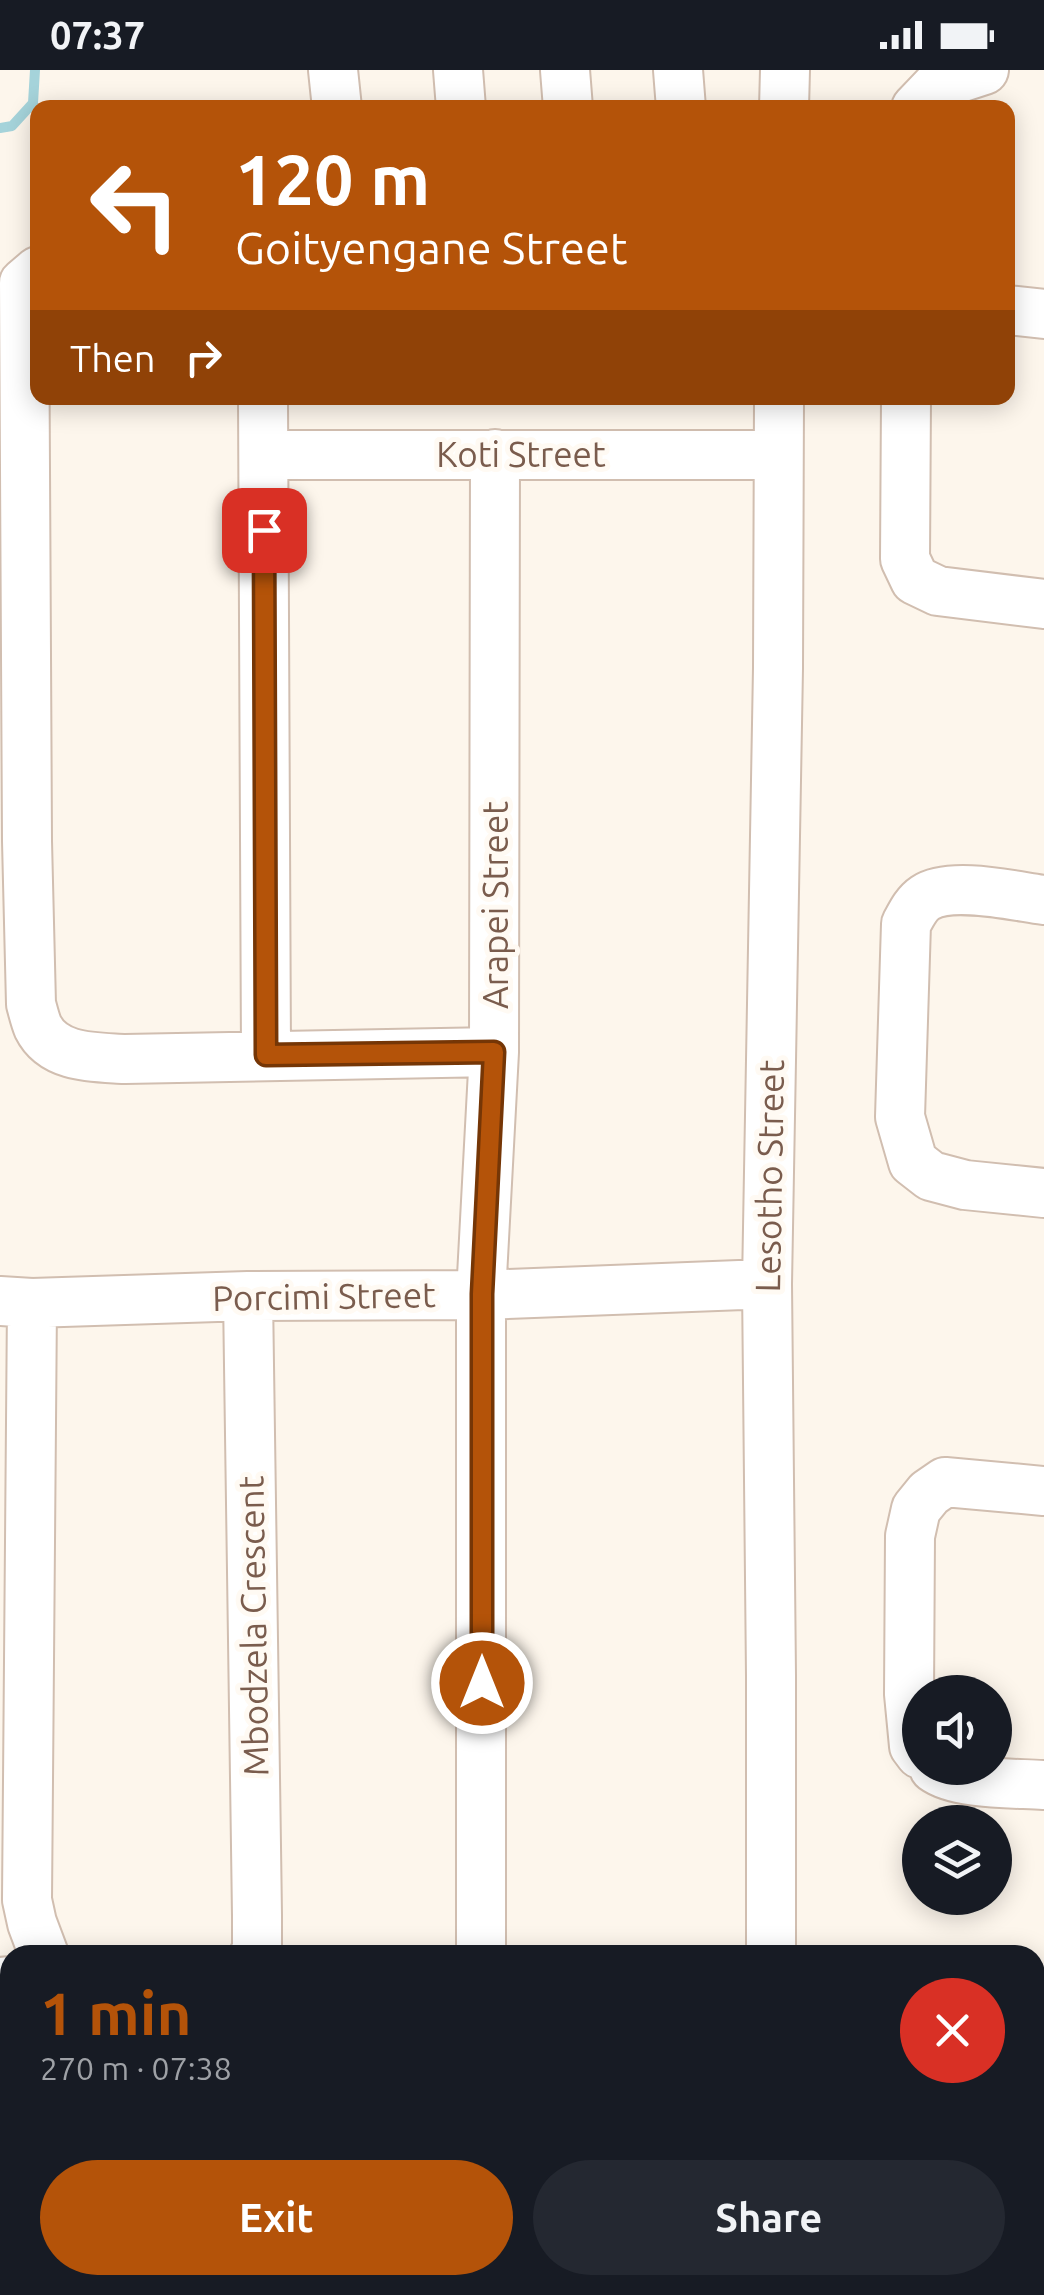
<!DOCTYPE html>
<meta charset="utf-8">
<style>
body{margin:0;font-family:Ubuntu,sans-serif;background:#242831;color:#f1f3f6;height:100vh;display:flex;flex-direction:column;font-size:38px;white-space:nowrap}
*{box-sizing:border-box;margin:0}
p{font-size:32px;color:#9ea1a6}
.icon{flex:none;width:55px;height:55px;fill:none;stroke:currentColor;stroke-width:2;stroke-linecap:round;stroke-linejoin:round}
.map{position:relative;flex:1;overflow:hidden}
.side{position:absolute;left:0px;top:1875px;width:1045px;height:350px;display:flex;flex-direction:column;background:#171b24;border-radius:30px 30px 0 0;box-shadow:0 5px 25px #0003}
.side>*{flex:none}
.top-card{position:absolute;left:30px;top:30px;width:985px;height:305px;border-radius:20px;box-shadow:0 5px 25px #0003;background:#b45309;color:#fff;overflow:hidden}
.tools{position:absolute;left:902px;top:1605px;display:grid;gap:20px}
.tools a{display:grid;place-items:center;width:110px;height:110px;border-radius:50%;background:#171b24;box-shadow:0 5px 25px #0003;font-size:50px}
.pin{position:absolute;display:grid;place-items:center;width:85px;height:85px;color:#fff;margin:-42px;border-radius:20px;box-shadow:0 5px 15px #0006}
.me{position:absolute;width:110px;margin:-55px;rotate:0deg;stroke-linejoin:round;filter:drop-shadow(0 0 8px #0008)}
.turn{display:flex;align-items:center;gap:35px;height:210px;padding:0 40px;font-size:45px}
.turn .icon{width:130px;height:130px;stroke-width:2.5}
.turn b{display:block;font-size:70px;line-height:85px}
.then{display:flex;align-items:center;height:95px;padding:0 40px;background:#0003;gap:20px;font-size:38px}
.round{display:grid;place-items:center;flex:none;width:105px;height:105px;border-radius:52px;background:#242831}
.overview{display:flex;align-items:center;justify-content:space-between;height:170px;padding:0 40px}
h1{font-size:60px;font-weight:700;line-height:75px;color:#b45309}
.action{display:flex;gap:20px;margin-top:auto;padding:20px 40px}
.action a{flex:1;height:115px;border-radius:60px;background:#b45309;color:#fff;font-size:40px;font-weight:700;line-height:115px;text-align:center}
.action a+a{background:#242831;color:#f1f3f6}
.status{display:flex;justify-content:space-between;align-items:center;height:70px;padding:0 50px;background:#171b24;direction:ltr}
.status svg{height:28px;fill:currentColor}
.map>svg:first-child{display:block}
.lines{fill:none;stroke-linecap:round;stroke-linejoin:round}
.stream{stroke:#a5d3da;stroke-width:10}
.minor-casing{stroke:#d1beb0;stroke-width:52}
.minor{stroke:#fff;stroke-width:48}
.route-casing{stroke:#753606;stroke-width:25}
.route{stroke:#b45309;stroke-width:18}
.labels{text-anchor:middle;dominant-baseline:central;stroke-width:10;stroke-linejoin:round;paint-order:stroke}
.street-label{font-size:35px;fill:#7a5c4d;stroke:#fffaf3}
</style>
<div class="status"><b>07:37</b><svg viewBox="0 0 49 12"><path d="M0 12V9h3v3zM5 12V6h3v6zM10 12V3h3v9zM15 12V0h3v12zM26 1h20v11H26zM47 4h2v5h-2z"/></svg></div>
<div class="map">
<svg width="1044" height="2225" viewBox="0 0 1044 2225">
<rect width="100%" height="100%" fill="#fdf6ec"/>
<g class="lines">
<path class="stream" d="M0,58L12,56L33,33L35,0"/>
<g class="minor-casing">
<path id="minor" d="M333,0L337,38
M458,0L461,38
M565,0L568,38
M678,0L681,38
M784,38L785,0
M916,38L938,15L984,0
M38,201L24,213L27,771L31,934C33,941 35,950 38,957C54,989 95,987 125,989L494,982
M1008,240L1044,244
M263,328L266,985
M906,328L905,489L915,510L938,521L1044,534
M264,385H778
M1044,830C1014,826 951,811 925,828C916,834 911,845 906,854L900,1047L913,1092L931,1106L965,1115L1044,1123
M248,1226L257,1845V1880L254,1885
M0,1231L32,1233L248,1226L481,1225L767,1214
M32,1233L27,1830L32,1853L44,1885
M920,1684L914,1676L909,1624L910,1466L916,1439L929,1423L945,1412L1044,1421
M934,1698C957,1715 1014,1713 1044,1715
M481,1885V1225L494,982L495,384
M771,1885V1606L767,1214L778,598L779,328
M0,1912L10,1911
M1035,2010L1044,2011
M0,2146L10,2147
M484,2215V2225
M770,2215V2225
M31,2225V2215"/>
</g>
<use href="#minor" class="minor"/>
</g>
<g class="lines">
<g class="route-casing">
<path id="route" d="M264,460L266,985L494,982L482,1224V1613"/>
</g>
<use href="#route" class="route"/>
</g>
<g class="labels">
<g class="street-label">
<text x="521" y="384">Koti Street</text>
<text transform="translate(495 835) rotate(-90)">Arapei Street</text>
<text transform="translate(769 1106) rotate(-89)">Lesotho Street</text>
<text transform="translate(324 1226) rotate(-1)">Porcimi Street</text>
<text transform="translate(253 1556) rotate(-91)">Mbodzela Crescent</text>
</g>
</g>
</svg>
<div class="tools">
<a><svg class="icon" aria-label="sound" viewBox="0 0 24 24"><path d="M4 9h4l5-4v14l-5-4H4zM17 9q2 3 0 6"/></svg></a>
<a><svg class="icon" aria-label="layers" viewBox="0 0 24 24"><path d="M12 4l9 5-9 5-9-5zM3 14l9 5 9-5"/></svg></a>
</div>
<div class="pin" style="left:264px;top:460px;background:#d93025"><svg class="icon" aria-label="arrive" viewBox="0 0 24 24"><path d="M6 21V4h12l-3 4 3 4H6"/></svg></div>
<svg class="me" style="left:482px;top:1613px" viewBox="-20 -20 40 40"><circle r="17" fill="#b45309" stroke="#fff" stroke-width="3"/><path d="M0-11L8 9 0 5-8 9z" fill="#fff"/></svg>
<div class="top-card">
<div class="turn"><svg class="icon" aria-label="left" viewBox="0 0 24 24"><path d="M17 20v-9H6M10 6l-5 5 5 5"/></svg><div><b>120 m</b>Goityengane Street</div></div>
<div class="then">Then<svg class="icon" aria-label="right" viewBox="0 0 24 24"><path d="M7 20v-9h11M14 6l5 5-5 5"/></svg></div>
</div>
<section class="side">
<div class="overview"><div><h1>1 min</h1><p>270 m · 07:38</p></div><a class="round" style="background:#d93025;color:#fff"><svg class="icon" aria-label="close" viewBox="0 0 24 24"><path d="M6 6l12 12M18 6L6 18"/></svg></a></div>
<div class="action"><a>Exit</a><a>Share</a></div>
</section>
</div>
